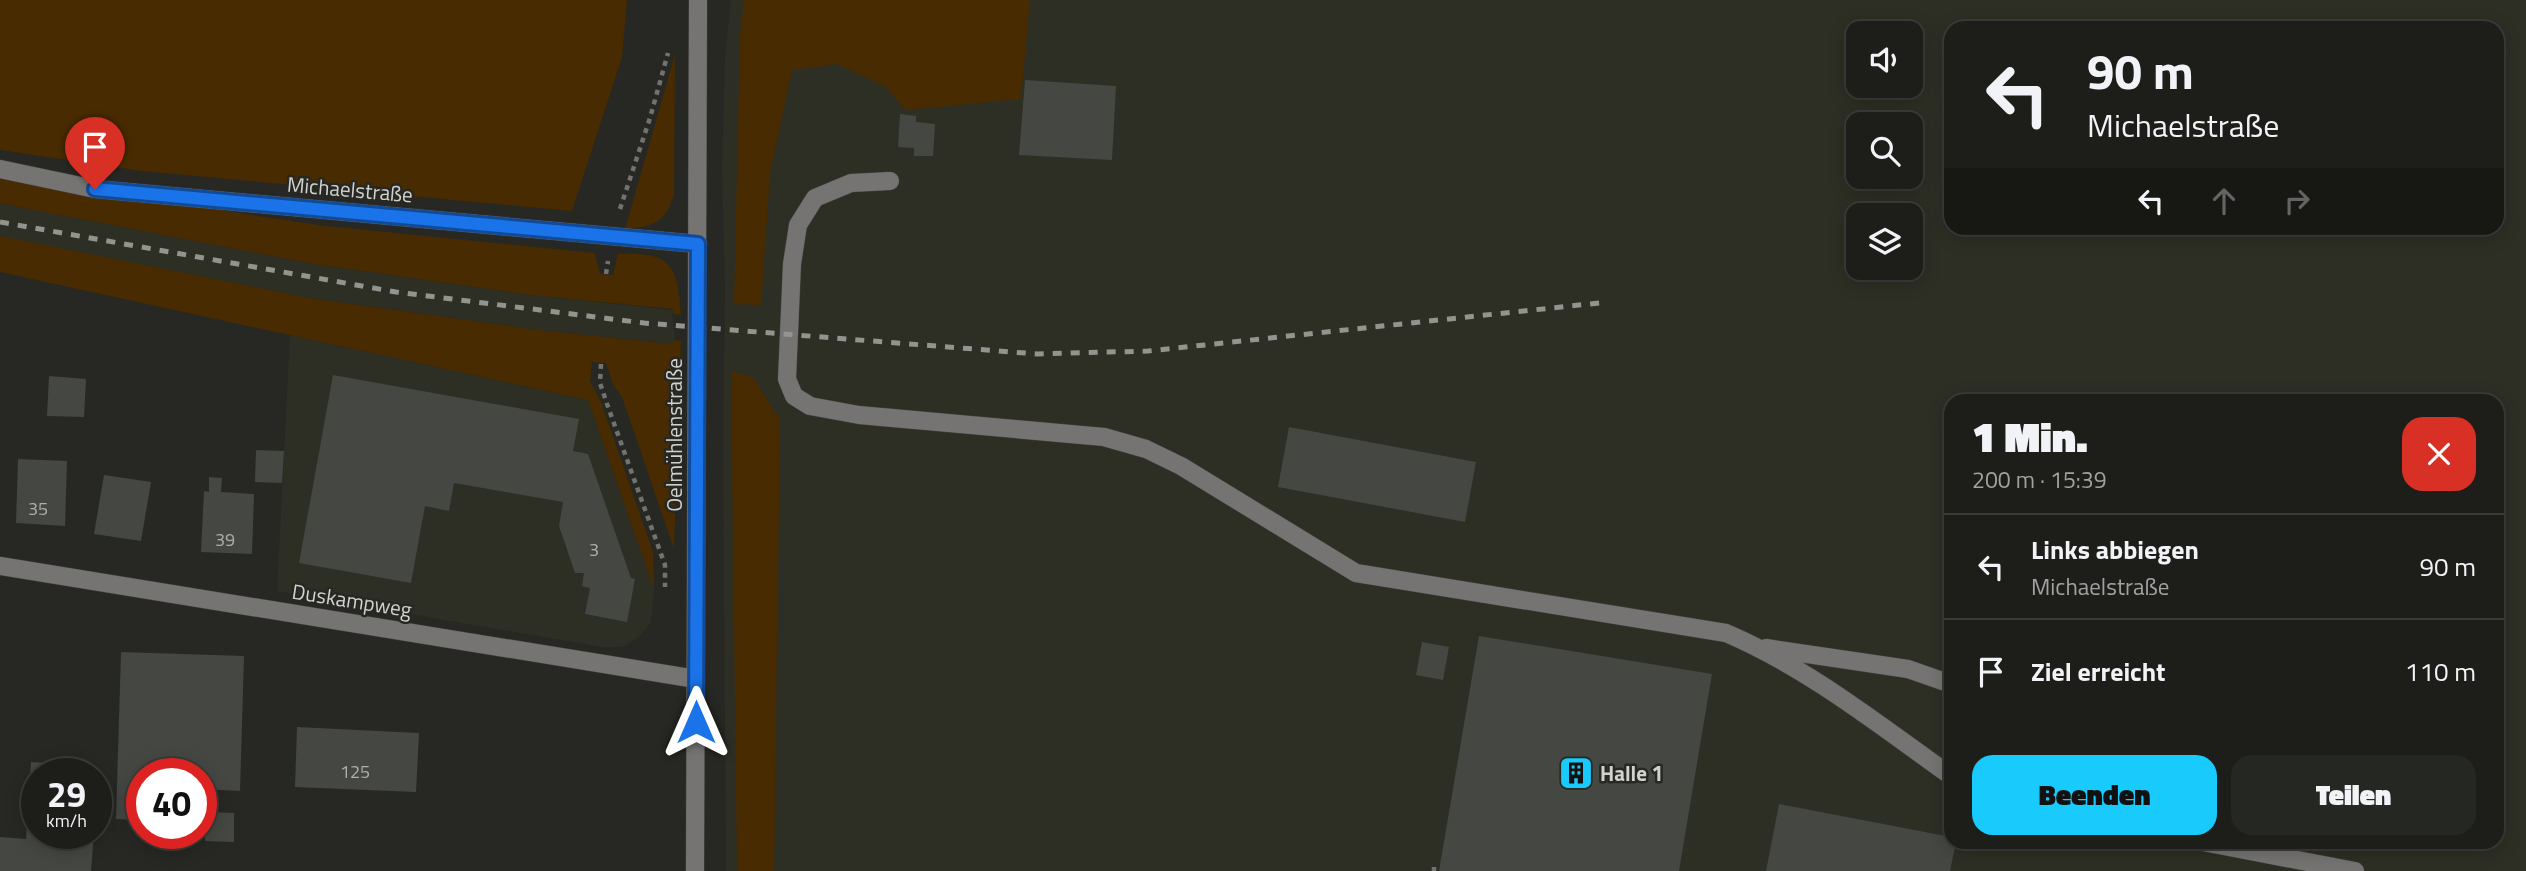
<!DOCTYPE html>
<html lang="de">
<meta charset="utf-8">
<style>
body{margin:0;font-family:"Titillium Web",sans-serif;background:#252723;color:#f1f3f6;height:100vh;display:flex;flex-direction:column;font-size:26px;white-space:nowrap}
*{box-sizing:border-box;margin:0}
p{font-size:23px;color:#a0a2a2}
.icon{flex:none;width:38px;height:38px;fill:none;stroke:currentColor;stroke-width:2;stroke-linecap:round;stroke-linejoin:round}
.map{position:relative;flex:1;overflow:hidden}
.details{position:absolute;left:1944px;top:394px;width:560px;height:455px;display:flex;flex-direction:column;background:#1d1e1a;border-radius:21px;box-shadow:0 4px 18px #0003,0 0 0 2px #3b3c39}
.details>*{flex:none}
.banner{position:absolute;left:1944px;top:21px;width:560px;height:214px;border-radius:21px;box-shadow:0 4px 18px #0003,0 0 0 2px #3b3c39;background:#1d1e1a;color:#f1f3f6;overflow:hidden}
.tools{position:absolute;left:1846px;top:21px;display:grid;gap:14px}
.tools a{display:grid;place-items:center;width:77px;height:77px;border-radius:14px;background:#1d1e1a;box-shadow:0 4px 18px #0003,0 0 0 2px #3b3c39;font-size:35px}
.speed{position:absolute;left:21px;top:758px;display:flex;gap:14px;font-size:35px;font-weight:700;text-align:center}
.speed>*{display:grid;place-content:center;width:91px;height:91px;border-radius:50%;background:#1d1e1a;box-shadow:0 4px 18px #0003,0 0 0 2px #3b3c39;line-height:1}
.speed small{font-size:18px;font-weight:400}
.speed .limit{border:10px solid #d22;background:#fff;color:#111}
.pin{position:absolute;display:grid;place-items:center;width:60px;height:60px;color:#fff;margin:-72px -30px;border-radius:50% 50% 50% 0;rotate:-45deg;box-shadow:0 0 7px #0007}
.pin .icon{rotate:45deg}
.me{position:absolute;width:77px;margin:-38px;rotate:0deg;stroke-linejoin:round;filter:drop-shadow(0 0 5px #0008)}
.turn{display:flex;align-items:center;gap:24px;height:147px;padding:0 28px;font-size:32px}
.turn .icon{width:91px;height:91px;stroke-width:2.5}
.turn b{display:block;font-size:49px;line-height:60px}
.lanes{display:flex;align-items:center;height:66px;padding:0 28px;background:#0003;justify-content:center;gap:35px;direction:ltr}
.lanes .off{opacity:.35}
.round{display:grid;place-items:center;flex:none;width:74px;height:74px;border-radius:21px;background:#252723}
.headline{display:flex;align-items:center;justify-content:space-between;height:119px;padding:0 28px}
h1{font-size:42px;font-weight:800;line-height:52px}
.button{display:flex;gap:14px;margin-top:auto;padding:14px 28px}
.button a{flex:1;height:80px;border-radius:21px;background:#19cafc;color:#111;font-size:28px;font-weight:800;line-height:80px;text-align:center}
.button a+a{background:#252723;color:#f1f3f6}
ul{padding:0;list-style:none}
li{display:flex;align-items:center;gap:21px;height:105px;padding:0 28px;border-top:2px solid #3b3c39}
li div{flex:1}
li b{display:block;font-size:26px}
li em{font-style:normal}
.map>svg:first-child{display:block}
.built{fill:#2d2f24;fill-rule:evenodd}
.green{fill:#482b00}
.building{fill:#444742}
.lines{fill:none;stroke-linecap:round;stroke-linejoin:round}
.minor-casing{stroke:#42433f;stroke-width:19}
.path{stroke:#72736f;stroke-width:4.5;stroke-dasharray:5 5;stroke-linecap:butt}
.minor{stroke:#757472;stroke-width:18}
.rail{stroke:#939490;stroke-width:5;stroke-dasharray:9 9;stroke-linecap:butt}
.route-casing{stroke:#114b97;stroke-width:18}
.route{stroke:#1a73e8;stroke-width:12}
.labels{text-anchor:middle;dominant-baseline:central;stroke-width:5;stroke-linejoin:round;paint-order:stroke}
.number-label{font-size:18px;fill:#aeafac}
.street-label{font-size:21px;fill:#d1d2cf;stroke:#272823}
.poi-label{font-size:21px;font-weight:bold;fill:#d1d2cf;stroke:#272823;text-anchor:start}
</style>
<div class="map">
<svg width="2526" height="871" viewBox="0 0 2526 871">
<rect width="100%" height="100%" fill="#272823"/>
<path class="built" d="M731,0H2526V871H726L723,448L725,287L722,168L725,58ZM1951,28H2497V228H1951ZM1858,33H1911V86H1858ZM1858,124H1911V177H1858ZM1858,215H1911V268H1858ZM1951,401H2497V842H1951Z
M0,203L314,264L531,295L672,310L675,340L673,344L538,330L309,298L140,265L0,237Z
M290,335L588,400L654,589L651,622L638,638L622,647H602L277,591Z"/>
<path class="green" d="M0,0H627L622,57L572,211L142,171L0,150Z
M744,0H1030L1021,99L905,110L886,87L837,64L792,70L770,173L761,305L734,304L740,36Z
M675,54L674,195C665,223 653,227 625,229Z
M0,176L318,225L595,253L600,274L613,275L618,254C672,252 677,264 681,315L674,314L672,309L531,295L314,264L24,208L0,203Z
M0,236L309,298L538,330L672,344L675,340L681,341L674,549L622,397L613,385L606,363L592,362L590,381L601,402L653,552L654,589L588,400L0,272Z
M731,371L753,377L780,420L774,871H737Z"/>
<path class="building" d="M1025,80L1116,86L1112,160L1019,155Z
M900,114L916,116V122L935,124L933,156H914V148L898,147Z
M333,375L579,419L573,451L588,454L631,578L635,579L627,622L585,614L590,588L582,586L584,573H575L559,526L563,502L454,483L449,511L425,506L411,583L299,563Z
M49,376L86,379L84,417L47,416Z
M1289,427L1476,462L1465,522L1278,487Z
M256,450L284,451L282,483L255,482Z
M18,459L67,461L65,526L16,523Z
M104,475L151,482L141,541L94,534Z
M209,477L222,478L221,492L254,494L252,554L201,552L204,491L209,492Z
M1479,636L1712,674L1679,871H1439Z
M1422,642L1449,647L1443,680L1416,675Z
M121,652L244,656L240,791L201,789V774H142V820L116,819Z
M297,727L419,733L416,792L295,787Z
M31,762L62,764L61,774H37V833H94L91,871H0V837L26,839Z
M1779,804L1951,837V842H1956L1950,871H1766Z
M206,812L234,813V842L205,841Z"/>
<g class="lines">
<g class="minor-casing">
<path id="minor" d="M0,169L95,189L698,244
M890,181L851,183L815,198L798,225L792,264L787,379L794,396L810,406L859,415L1104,437L1146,449L1181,466L1356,573L1726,633C1808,668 1879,725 1951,776
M0,566L696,679
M1766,648L1908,669L1951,684
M2203,842L2355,871
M695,871L698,0"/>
</g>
<path class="path" d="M620,209L650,118L668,53
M606,274L608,261
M601,364L600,383L607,404L665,565V587
M1434,871V867"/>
<use href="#minor" class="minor"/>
<path class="rail" d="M0,222L396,292L644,323L1037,354L1148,351L1608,302"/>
</g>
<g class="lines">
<g class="route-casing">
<path id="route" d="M95,189L698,244L696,722"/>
</g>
<use href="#route" class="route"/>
</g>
<defs>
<g id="building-square" transform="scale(1.75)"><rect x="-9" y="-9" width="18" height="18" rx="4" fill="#19cafc" stroke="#272823"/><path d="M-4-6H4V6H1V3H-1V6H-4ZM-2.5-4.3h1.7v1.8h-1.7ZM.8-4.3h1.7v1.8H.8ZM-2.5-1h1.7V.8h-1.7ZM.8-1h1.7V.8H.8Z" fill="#111"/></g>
</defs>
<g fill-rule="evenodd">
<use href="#building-square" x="1576" y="773"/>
</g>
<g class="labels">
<g class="number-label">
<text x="38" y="508">35</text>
<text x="225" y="539">39</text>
<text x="594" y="549">3</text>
<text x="355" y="771">125</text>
</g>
<g class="street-label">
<text transform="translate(350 189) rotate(5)">Michaelstraße</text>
<text transform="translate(674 435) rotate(-90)">Oelmühlenstraße</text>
<text transform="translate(352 600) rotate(9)">Duskampweg</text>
</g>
<g class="poi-label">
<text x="1600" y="773">Halle 1</text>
</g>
</g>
</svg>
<div class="tools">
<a><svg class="icon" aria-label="sound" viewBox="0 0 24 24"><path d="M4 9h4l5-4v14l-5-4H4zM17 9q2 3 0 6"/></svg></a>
<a><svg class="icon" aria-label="search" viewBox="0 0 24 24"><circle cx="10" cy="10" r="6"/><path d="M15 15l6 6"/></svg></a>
<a><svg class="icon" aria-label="layers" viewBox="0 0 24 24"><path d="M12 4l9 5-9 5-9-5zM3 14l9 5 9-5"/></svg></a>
</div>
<div class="speed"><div>29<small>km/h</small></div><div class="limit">40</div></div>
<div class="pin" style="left:95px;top:189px;background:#d93025"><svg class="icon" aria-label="arrive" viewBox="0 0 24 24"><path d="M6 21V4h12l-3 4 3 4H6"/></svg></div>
<svg class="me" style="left:696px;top:722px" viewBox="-20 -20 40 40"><path d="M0-17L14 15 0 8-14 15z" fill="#1a73e8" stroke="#fff" stroke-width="4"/></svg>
<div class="banner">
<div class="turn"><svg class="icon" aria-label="left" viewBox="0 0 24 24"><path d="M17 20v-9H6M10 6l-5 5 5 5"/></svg><div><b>90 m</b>Michaelstraße</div></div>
<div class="lanes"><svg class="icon" aria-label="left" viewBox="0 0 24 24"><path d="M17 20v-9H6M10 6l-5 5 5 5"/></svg><svg class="icon off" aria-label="ahead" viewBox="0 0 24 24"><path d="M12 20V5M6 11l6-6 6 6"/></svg><svg class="icon off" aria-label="right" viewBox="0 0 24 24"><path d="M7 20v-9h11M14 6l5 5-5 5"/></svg></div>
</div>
<section class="details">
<div class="headline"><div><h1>1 Min.</h1><p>200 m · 15:39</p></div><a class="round" style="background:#d93025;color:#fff"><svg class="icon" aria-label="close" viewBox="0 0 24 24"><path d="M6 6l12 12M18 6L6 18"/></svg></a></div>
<ul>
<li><svg class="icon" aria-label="left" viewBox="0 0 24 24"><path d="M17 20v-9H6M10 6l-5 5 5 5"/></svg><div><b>Links abbiegen</b><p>Michaelstraße</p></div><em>90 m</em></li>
<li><svg class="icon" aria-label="arrive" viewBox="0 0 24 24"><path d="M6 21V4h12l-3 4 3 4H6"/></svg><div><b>Ziel erreicht</b></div><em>110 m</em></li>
</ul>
<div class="button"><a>Beenden</a><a>Teilen</a></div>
</section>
</div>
